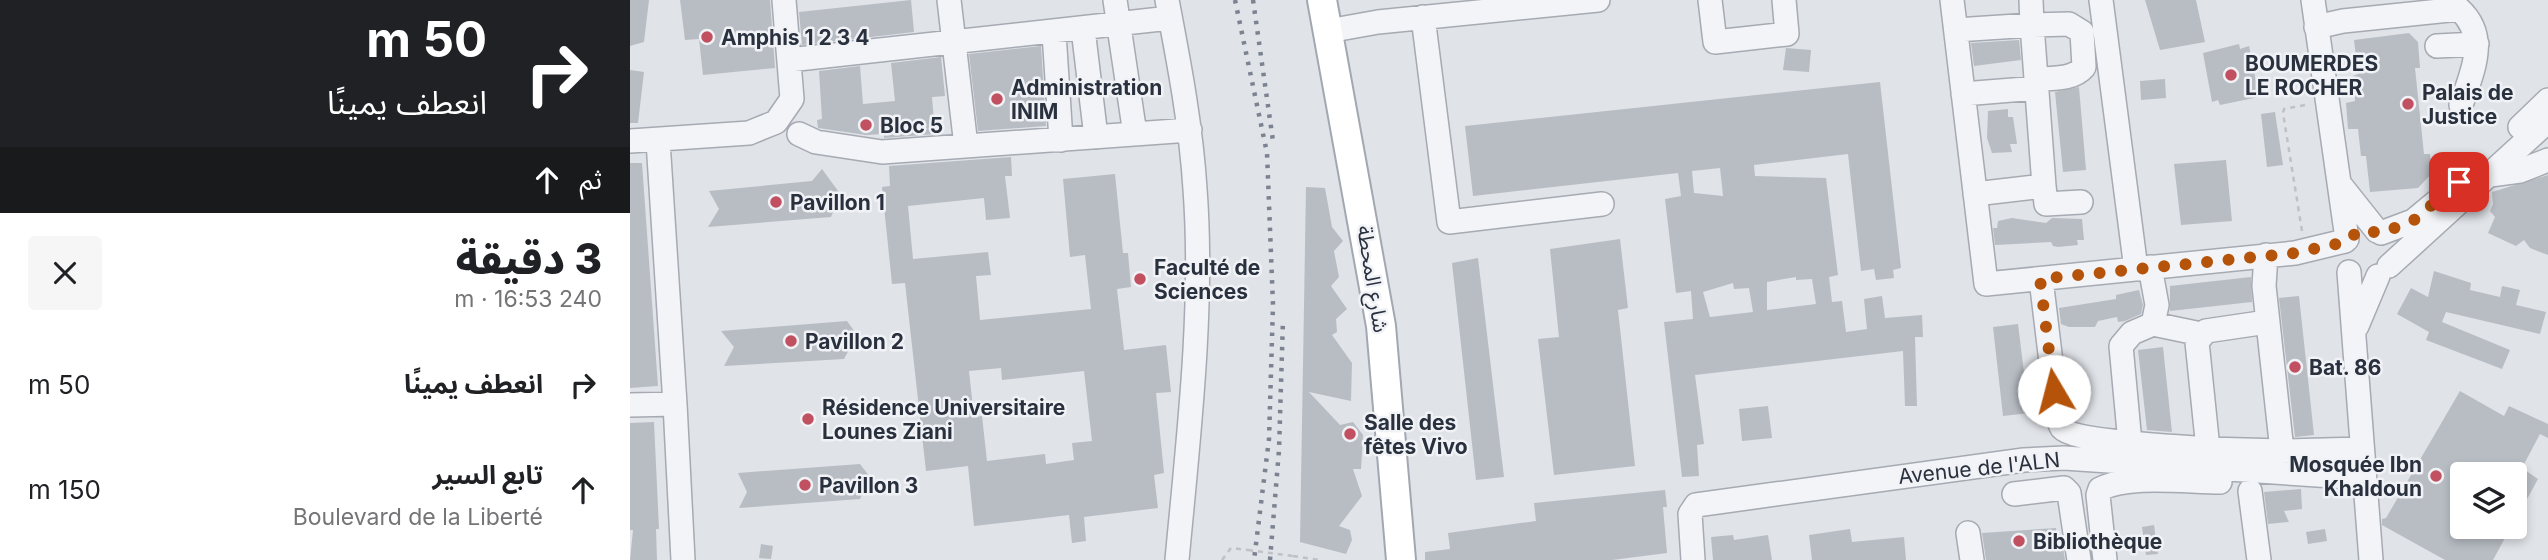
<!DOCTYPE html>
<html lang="ar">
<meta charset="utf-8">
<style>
body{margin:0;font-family:Inter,"Noto Sans Arabic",sans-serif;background:#f6f6f6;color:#202124;direction:rtl;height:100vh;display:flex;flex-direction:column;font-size:26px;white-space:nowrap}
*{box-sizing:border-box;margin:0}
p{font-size:23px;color:#757577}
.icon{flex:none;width:38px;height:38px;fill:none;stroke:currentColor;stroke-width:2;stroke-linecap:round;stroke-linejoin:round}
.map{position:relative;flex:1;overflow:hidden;direction:ltr}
.sheet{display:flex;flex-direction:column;background:#fff;width:630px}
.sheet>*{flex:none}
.hud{background:#202124;color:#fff;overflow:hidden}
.controls{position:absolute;left:1820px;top:462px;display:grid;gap:14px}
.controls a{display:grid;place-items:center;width:77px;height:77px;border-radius:7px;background:#fff;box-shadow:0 4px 10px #0003;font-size:35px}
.pin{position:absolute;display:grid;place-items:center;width:60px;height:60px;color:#fff;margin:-30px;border-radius:14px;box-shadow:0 4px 10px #0006}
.me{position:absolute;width:77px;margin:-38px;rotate:352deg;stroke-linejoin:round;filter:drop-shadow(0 0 5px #0008)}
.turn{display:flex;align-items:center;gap:24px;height:147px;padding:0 28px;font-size:32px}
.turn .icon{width:91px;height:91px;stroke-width:2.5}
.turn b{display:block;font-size:49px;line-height:60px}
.then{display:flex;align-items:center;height:66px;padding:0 28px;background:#0003;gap:14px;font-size:26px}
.round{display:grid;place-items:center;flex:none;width:74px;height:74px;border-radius:7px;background:#f6f6f6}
.headline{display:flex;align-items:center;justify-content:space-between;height:119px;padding:0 28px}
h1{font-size:42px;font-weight:800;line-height:52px}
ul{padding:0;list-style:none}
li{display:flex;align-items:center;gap:21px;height:105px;padding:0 28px}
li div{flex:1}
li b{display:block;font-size:26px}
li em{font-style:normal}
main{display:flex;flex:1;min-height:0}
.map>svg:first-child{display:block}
.building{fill:#b8bdc4;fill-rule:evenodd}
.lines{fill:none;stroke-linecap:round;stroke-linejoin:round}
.minor-casing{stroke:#a6aab2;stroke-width:26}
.major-casing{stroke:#a1a8b2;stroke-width:32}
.path{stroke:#bfc1c7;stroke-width:2.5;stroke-dasharray:5 5;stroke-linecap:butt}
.minor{stroke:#f3f4f7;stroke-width:23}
.major{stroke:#fff;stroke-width:28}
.rail{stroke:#7b8390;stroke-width:4.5;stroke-dasharray:3.5 7;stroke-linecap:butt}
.path-bridge{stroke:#bfc1c7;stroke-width:2.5;stroke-dasharray:5 5;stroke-linecap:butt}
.route{stroke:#b45309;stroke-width:12;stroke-dasharray:0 21.6}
.poi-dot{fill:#c15161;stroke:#f0f2f6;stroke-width:2.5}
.labels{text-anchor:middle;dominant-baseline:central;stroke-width:5;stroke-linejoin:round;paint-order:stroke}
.poi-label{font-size:21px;font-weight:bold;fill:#2a313e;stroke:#f0f2f6;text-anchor:start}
.street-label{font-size:21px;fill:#2a313e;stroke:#f0f2f6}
</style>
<main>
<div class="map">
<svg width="1918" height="560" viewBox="0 0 1918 560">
<rect width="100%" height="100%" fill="#e0e3e8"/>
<path class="building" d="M0,0H19L14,42L0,46Z
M50,0H140L145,68L73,75L69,39L55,40Z
M281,0L284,32L172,45L169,12Z
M1515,0H1566L1575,42L1530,50Z
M1779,33L1788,42L1790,68H1785L1794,154H1800L1802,173L1788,188L1740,192L1736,156H1731L1728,129H1718L1716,103L1725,101L1723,76L1728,74L1724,40Z
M1389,40L1391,60L1344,66L1341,43Z
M1609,44L1610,49L1619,46L1629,97L1590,105L1588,100L1582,102L1573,53Z
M411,46L416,126L348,131L339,54Z
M1156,48L1181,50L1179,72L1153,70Z
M311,57L315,96L302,97L305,134L254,138V134L236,135L188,128L187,120L192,119L189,71L230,66L233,104L265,101L261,63Z
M0,70L14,72L8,123H0Z
M1535,79L1536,98L1511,100L1510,81Z
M1250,82L1271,268L1263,270L1264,278L1246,280L1244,269L1231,271L1218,154L1124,165L1125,176L1196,178L1208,275L1199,277L1202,302L1212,301L1216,332L1237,329L1234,299L1252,296L1255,318L1292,315L1293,337H1285L1287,406H1275L1273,351L1065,375L1074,444L1067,445L1069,476L1052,477L1034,322L1063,319L1061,291L1046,293L1035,199L1051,196L1048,173L843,196L835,126ZM1090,168L1093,196L1064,193L1062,171ZM1166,277V280L1182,279L1186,304L1137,310V282ZM1103,283L1104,289L1119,288L1123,312L1080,317L1073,292Z
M1449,87L1456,170L1433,172L1425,92Z
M1378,109V117H1383L1387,144H1380L1382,152L1362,153L1357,138L1358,111Z
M1645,112L1653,165L1637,167L1631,114Z
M381,157L382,176H375L380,218L356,220L354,198L278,206L283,259L358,252L361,275L346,276L350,320L461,309L455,255L440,257L433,179L485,174L493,253H498L501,287L487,289L494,350L536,345L541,392L526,393L534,473L524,475L528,508L454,517L456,541L442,543L439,515L344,526L338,466L296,471L275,283L262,284L252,187L260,186L259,166ZM371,368L372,380L454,371L462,441L442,443L444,460L416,464L415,454L357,461L352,416L344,417L339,371Z
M1596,160L1602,221L1551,225L1544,164Z
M0,163H12L28,386L0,388Z
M192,169L211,195L201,217L78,227L89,209L79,191L182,181Z
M1918,175V255L1900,248L1894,240L1886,246L1858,233L1865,217L1860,211L1863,204L1862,192Z
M676,187L695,188L702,227L713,241L704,251L709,277L701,286L717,309L706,319L707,332L702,335L722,363L721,401L679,392L710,425L723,422L733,435L731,469H723L732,496L709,526L720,530L722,540L716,554L670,542Z
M1382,218L1416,223L1422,218L1452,219L1454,240H1447L1448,245L1428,247L1423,246L1421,242L1365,245L1363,228H1367L1368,221Z
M990,239L998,308L988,310L1005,466L924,475L908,339L929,337L920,249Z
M848,258L874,477L846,480L822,263Z
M1804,271L1841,283L1840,290L1870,297L1872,286L1890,290L1886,305L1916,312L1910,334L1816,312L1812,322L1880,350L1872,369L1796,340L1799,332L1767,314L1781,288L1798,297Z
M1621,277L1622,302L1540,311V286Z
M1509,290L1513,305L1511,314L1495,321L1488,322L1487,317L1468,321L1465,327H1439L1431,324L1429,308L1486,299V295Z
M1669,296L1684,435L1665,437L1649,298Z
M217,321L227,335L214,359L94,366L104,347L91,331Z
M1388,324L1399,413L1373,416L1363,327Z
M1533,347L1542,432L1517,430L1508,350Z
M1830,391L1874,416L1879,406L1918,424V438L1910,434L1892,468L1908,479L1885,521V474H1832V527H1881L1863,560H1815L1752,525V519L1756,518Z
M1138,406L1142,438L1112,441L1109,409Z
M24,422L29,529H26L27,560H0L3,530H0V423Z
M230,464L240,477L230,499L109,508L117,492L108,473Z
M1671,489L1672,509L1654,511L1659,522L1638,524L1634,492Z
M1035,490L1037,507H1033L1037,553L982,560H795V552L820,549L818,533L906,521L904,503Z
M1524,525L1528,554L1516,555L1512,527Z
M1426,528L1428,545L1433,548L1435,560H1356L1352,533Z
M1220,529L1222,542L1274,537L1276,560H1182L1179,535Z
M1695,529L1697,541L1678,544L1676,532Z
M1103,535L1104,540L1138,535L1142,560H1083L1081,537Z
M131,544L143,546L141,559L129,558Z"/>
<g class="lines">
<g class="minor-casing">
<path id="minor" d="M319,0L336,146
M485,0L505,134
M537,0C549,63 561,125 565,189C574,308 558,441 547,560
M1080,0L1085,42L1157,34L1154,0
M1322,0L1356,284L1665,253L1715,241
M1401,0L1402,25L1439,24L1452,32L1454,67C1443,80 1422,78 1406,79
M1471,0L1506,269
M1683,0L1717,239
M793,17L819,222L972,204
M1686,27L1713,21L1829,9C1860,37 1842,72 1831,105
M453,29L466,137
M1326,30L1402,25L1414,186
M698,31L748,22L968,0
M424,33L431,140
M1807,46L1847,44
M159,60L540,18
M1333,94L1407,88
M1890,127L1918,100
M169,134L186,142L252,152L560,130
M0,141L119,133L146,122L162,99L154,0
M28,141L45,404
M1860,175L1890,171L1918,160
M1712,187L1747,231
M1345,194L1414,186L1416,204L1451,202
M1751,233L1783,221L1823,188
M1636,255L1634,286L1652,451L1578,449L1567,342L1576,331L1637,322
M1759,266L1918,121
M1719,272L1741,560
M1411,279L1427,412C1428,417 1429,424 1432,428C1444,442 1555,447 1578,449
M1523,324L1571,334
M1727,326L1748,276
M0,405L45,404L53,560
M1500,443L1491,346L1502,333L1523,324L1527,305L1520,267
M1652,451L1731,449
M1620,491L1629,560
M1384,494L1434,488L1439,493L1449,560
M1338,533L1342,560
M1063,560L1060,514L1066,505L1394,460L1434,458L1733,478
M1475,560L1468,495L1470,489C1499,474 1556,482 1590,482"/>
</g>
<g class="major-casing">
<path id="major" d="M692,0L751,326L771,560"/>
</g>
<path class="path" d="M1672,231L1653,113L1654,109L1680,104
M663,556L689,560
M592,560L601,548L618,550"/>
<use href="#minor" class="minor"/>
<use href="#major" class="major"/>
<path class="rail" d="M605,0L637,153L643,305L639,439L624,560
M623,0L643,141
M640,560L649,450L653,319"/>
<path class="path-bridge" d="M618,550L663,556"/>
</g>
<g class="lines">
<path class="route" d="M1424,391L1410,279L1665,253L1715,242L1730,230L1751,233L1783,221L1829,182"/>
</g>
<g class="poi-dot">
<circle cx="77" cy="37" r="7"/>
<circle cx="1601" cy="75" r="7"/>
<circle cx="367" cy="99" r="7"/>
<circle cx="1778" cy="104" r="7"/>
<circle cx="236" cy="125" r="7"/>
<circle cx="146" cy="202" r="7"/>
<circle cx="510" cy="279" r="7"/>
<circle cx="161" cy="341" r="7"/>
<circle cx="1665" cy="367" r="7"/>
<circle cx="178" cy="419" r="7"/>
<circle cx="720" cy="434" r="7"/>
<circle cx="1806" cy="476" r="7"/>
<circle cx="175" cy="485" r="7"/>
<circle cx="1389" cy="541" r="7"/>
</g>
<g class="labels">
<g class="poi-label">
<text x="91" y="37">Amphis 1 2 3 4</text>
<text x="1615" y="63">BOUMERDES<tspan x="1615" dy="24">LE ROCHER</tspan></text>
<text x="381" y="87">Administration<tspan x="381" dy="24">INIM</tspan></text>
<text x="1792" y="92">Palais de<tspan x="1792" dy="24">Justice</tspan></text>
<text x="250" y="125">Bloc 5</text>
<text x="160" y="202">Pavillon 1</text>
<text x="524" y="267">Faculté de<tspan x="524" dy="24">Sciences</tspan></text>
<text x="175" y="341">Pavillon 2</text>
<text x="1679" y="367">Bat. 86</text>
<text x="192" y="407">Résidence Universitaire<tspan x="192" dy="24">Lounes Ziani</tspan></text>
<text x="734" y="422">Salle des<tspan x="734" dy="24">fêtes Vivo</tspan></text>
<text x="1792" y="464" text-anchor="end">Mosquée Ibn<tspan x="1792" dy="24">Khaldoun</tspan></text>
<text x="189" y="485">Pavillon 3</text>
<text x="1403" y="541">Bibliothèque</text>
</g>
<g class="street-label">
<text transform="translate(743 279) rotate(81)">شارع المحطة</text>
<text transform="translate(1349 468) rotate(-6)">Avenue de l'ALN</text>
</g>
</g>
</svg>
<div class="controls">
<a><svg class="icon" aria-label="layers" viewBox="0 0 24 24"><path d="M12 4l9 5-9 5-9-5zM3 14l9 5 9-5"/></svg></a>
</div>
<div class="pin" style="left:1829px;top:182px;background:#d93025"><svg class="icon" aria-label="arrive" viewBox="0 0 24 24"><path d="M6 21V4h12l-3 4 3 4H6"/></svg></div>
<svg class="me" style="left:1424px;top:391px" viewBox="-20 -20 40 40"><circle r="19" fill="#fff"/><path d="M0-13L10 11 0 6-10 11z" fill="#b45309"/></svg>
</div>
<section class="sheet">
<div class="hud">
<div class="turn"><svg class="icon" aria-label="right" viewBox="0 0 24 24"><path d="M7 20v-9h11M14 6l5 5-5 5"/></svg><div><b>50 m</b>انعطف يمينًا</div></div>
<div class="then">ثم<svg class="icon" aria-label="ahead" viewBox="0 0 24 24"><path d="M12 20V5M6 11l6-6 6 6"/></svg></div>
</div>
<div class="headline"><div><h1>3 دقيقة</h1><p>240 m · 16:53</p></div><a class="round"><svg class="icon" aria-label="close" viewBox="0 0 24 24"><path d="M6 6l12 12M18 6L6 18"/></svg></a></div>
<ul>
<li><svg class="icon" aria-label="right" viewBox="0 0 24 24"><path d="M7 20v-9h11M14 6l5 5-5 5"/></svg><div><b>انعطف يمينًا</b></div><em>50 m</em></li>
<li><svg class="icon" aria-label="ahead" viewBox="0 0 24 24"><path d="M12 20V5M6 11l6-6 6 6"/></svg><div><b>تابع السير</b><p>Boulevard de la Liberté</p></div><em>150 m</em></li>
</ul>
</section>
</main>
